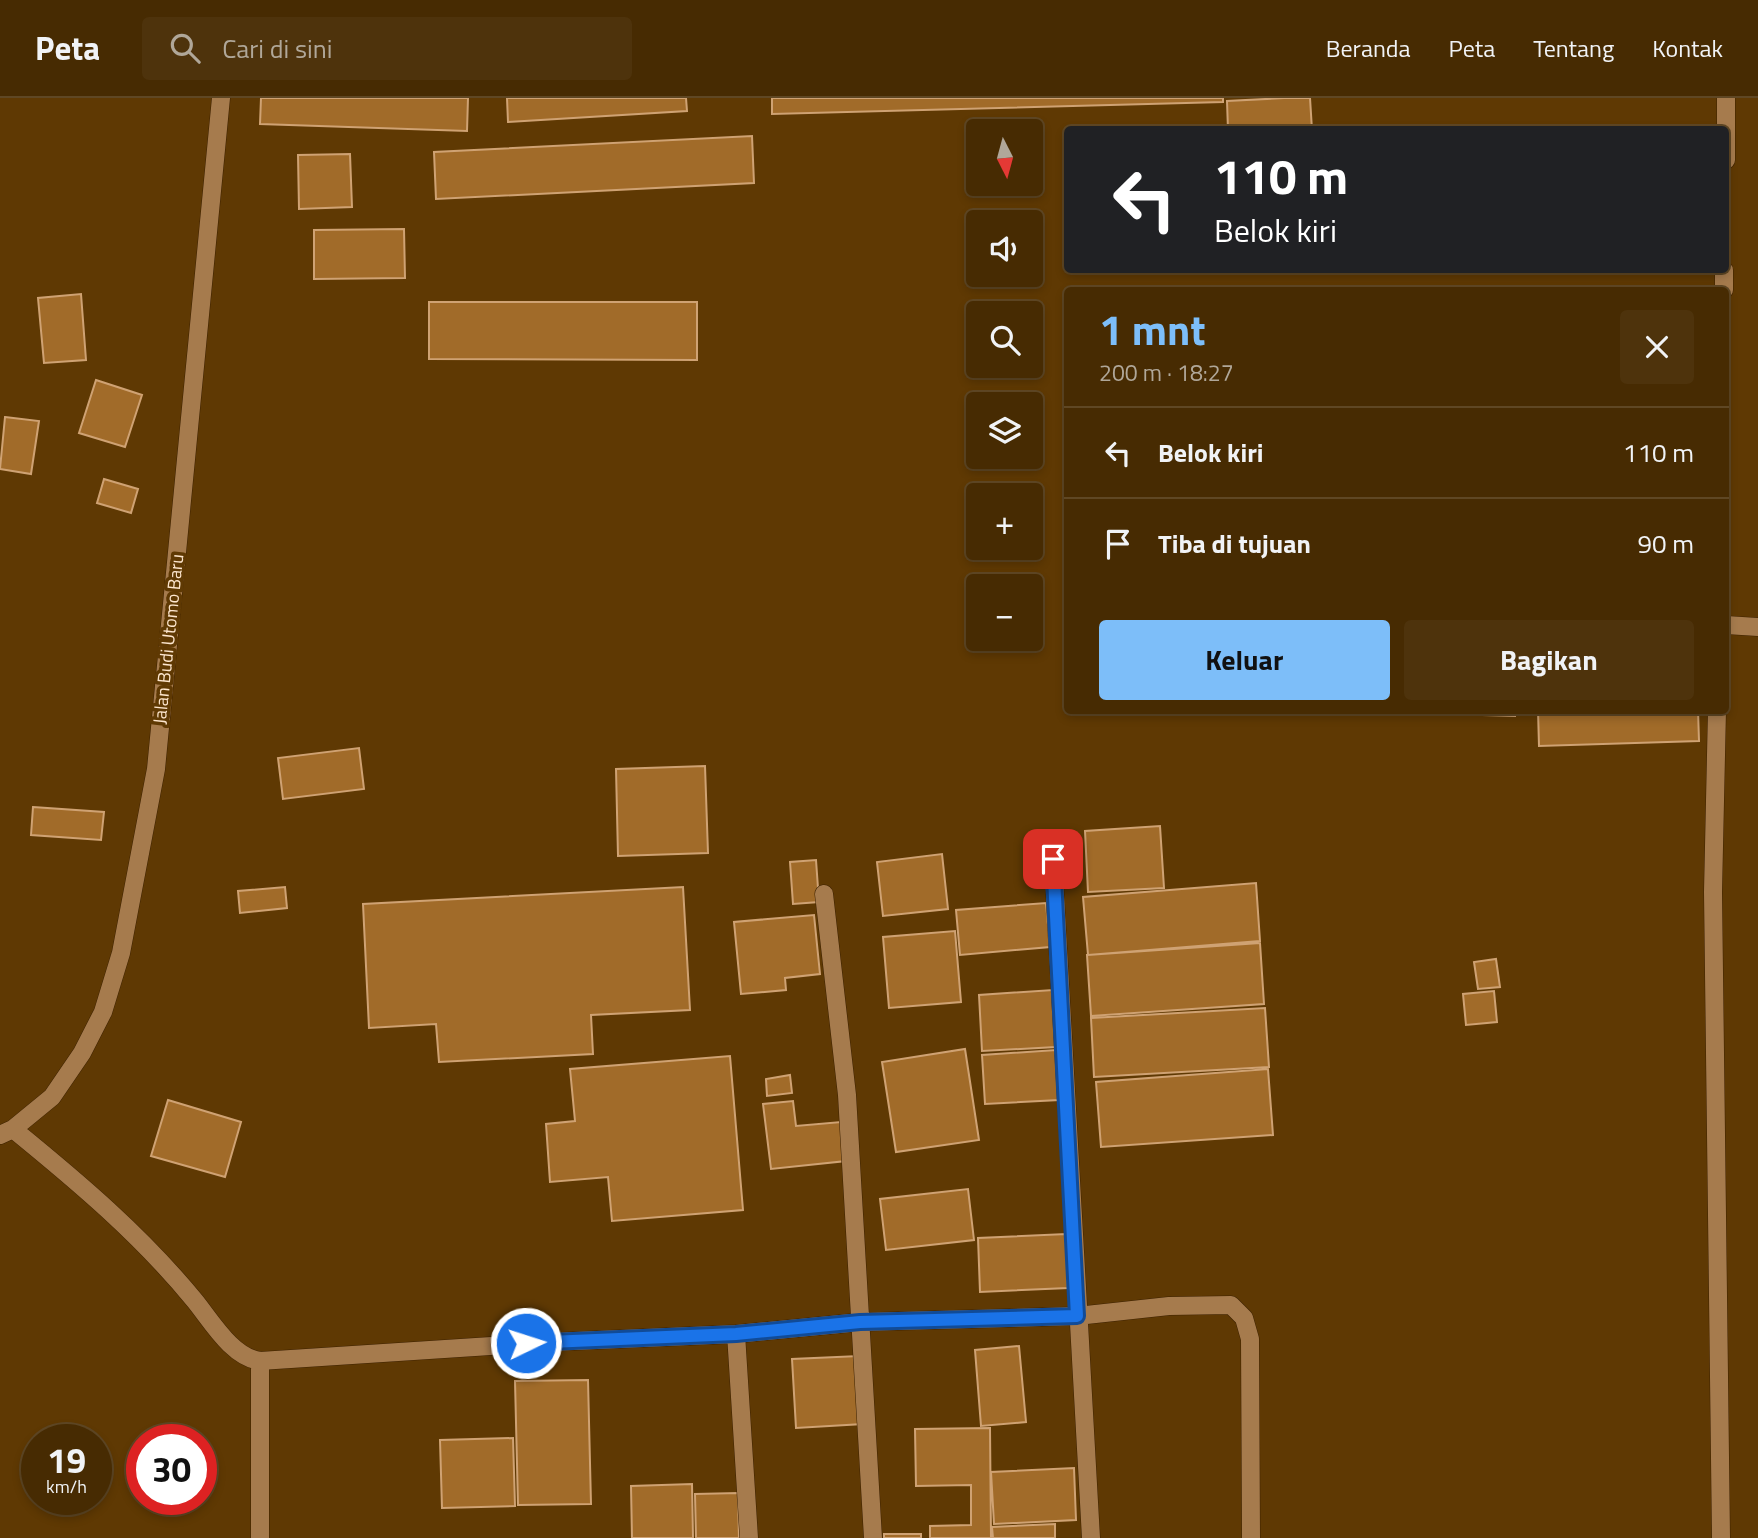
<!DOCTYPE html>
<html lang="id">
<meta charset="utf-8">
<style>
body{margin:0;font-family:"Titillium Web",sans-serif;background:#4e330c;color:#f1f3f6;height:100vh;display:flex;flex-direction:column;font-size:26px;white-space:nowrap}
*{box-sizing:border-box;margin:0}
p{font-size:23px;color:#b0a799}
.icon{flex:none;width:38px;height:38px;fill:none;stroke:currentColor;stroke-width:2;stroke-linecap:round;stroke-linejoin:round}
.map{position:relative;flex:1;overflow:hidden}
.drawer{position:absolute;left:1064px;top:189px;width:665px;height:427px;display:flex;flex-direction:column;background:#472b02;border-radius:7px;box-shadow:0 4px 10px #0003,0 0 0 2px #5f4724}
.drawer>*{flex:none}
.top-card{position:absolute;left:1064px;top:28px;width:665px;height:147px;border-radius:7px;box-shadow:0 4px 10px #0003,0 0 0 2px #5f4724;background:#202124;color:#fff;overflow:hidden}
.needle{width:46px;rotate:174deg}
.buttons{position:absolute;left:966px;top:21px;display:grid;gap:14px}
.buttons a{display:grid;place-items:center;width:77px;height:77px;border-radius:7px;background:#472b02;box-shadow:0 4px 10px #0003,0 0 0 2px #5f4724;font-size:35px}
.speed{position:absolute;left:21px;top:1326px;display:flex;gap:14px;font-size:35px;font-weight:700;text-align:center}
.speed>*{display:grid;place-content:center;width:91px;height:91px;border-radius:50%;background:#472b02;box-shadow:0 4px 10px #0003,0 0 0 2px #5f4724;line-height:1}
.speed small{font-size:18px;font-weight:400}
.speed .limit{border:10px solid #d22;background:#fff;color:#111}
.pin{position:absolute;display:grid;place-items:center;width:60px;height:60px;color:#fff;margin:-30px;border-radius:14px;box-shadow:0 4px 10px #0006}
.me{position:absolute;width:77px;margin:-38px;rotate:86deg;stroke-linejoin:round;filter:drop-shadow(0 0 5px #0008)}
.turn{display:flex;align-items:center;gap:24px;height:147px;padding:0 35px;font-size:32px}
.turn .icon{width:91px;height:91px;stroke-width:2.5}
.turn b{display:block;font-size:49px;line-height:60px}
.round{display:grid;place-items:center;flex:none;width:74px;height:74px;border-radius:7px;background:#4e330c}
.headline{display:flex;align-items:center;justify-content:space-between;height:119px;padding:0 35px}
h1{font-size:42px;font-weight:700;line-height:52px;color:#7dbef9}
.action{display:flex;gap:14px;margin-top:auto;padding:14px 35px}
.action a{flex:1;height:80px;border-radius:7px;background:#7dbef9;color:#111;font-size:28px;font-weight:700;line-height:80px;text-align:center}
.action a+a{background:#4e330c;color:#f1f3f6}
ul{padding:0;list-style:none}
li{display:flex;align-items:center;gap:21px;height:91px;padding:0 35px;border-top:2px solid #5f4724}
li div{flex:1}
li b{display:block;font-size:26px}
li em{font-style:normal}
header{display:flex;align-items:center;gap:42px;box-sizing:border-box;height:98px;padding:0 35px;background:#472b02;border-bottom:2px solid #5f4724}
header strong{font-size:33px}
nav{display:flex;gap:38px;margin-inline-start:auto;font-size:24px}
.search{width:490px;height:63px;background:#4e330c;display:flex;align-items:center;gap:18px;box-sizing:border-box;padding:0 24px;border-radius:7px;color:#b0a799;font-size:26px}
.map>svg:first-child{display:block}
.building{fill:#a16b29;stroke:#cfa273;stroke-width:2}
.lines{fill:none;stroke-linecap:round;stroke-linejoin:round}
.minor-casing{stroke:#3e2200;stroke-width:19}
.minor{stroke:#a67b4d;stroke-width:18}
.route-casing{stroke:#114b97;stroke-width:18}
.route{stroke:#1a73e8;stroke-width:12}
.labels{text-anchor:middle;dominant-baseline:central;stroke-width:7;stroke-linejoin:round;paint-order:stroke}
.street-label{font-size:18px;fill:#fde6ce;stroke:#5f3903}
</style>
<header>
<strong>Peta</strong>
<div class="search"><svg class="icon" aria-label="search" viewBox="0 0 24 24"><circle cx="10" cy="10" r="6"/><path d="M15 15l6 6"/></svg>Cari di sini</div>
<nav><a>Beranda</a><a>Peta</a><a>Tentang</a><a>Kontak</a></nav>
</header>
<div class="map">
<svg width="1758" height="1440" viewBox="0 0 1758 1440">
<rect width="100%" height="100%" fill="#5f3903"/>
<path class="building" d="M261,0H468L467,33L260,26Z
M507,0H686L687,13L508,24Z
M772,0H1223V4L772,16Z
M1284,0H1310L1312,32H1228L1227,3Z
M752,38L754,85L436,101L434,54Z
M350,56L352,109L299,111L298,57Z
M404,131L405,180L314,181V132Z
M81,196L86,262L44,265L38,200Z
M429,204H697V262L429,261Z
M96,282L142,297L125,349L79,335Z
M5,319L39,323L31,376L0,371Z
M104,381L138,391L131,415L97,405Z
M1483,612H1515V618L1483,617Z
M1538,612H1698L1699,643L1539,648Z
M359,650L364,691L283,701L278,660Z
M705,668L708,755L618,758L616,671Z
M33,709L104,714L101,742L31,737Z
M1160,728L1164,790L1088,794L1085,733Z
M942,756L948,811L883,818L877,764Z
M816,762L819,804L793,806L790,764Z
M1256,785L1260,843L1088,857L1083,799Z
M285,789L287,810L240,815L238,793Z
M683,789L690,912L591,917L593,956L439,964L436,926L369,930L363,806Z
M1046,805L1050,849L960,857L956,812Z
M814,817L820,876L785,880L786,892L741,896L734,824Z
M955,833L961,904L889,910L883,839Z
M1260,845L1264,906L1091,918L1087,857Z
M1496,861L1500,889L1478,891L1474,864Z
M1053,892L1056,949L982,953L979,897Z
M1494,893L1497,924L1466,927L1463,896Z
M1265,910L1269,969L1094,979L1091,920Z
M965,951L979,1042L896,1054L882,964Z
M1056,952L1059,1002L985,1006L982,957Z
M730,958L743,1112L612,1123L608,1079L550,1084L546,1026L575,1023L570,971Z
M1268,971L1273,1037L1101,1049L1096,984Z
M790,977L792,995L767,998L766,981Z
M168,1002L241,1024L225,1079L151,1058Z
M793,1003L796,1028L841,1024L846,1063L771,1071L763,1006Z
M968,1091L974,1142L886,1152L880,1101Z
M1066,1136L1068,1190L980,1194L978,1140Z
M1019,1248L1026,1324L981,1328L975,1252Z
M859,1258L863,1326L796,1330L792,1261Z
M588,1282L591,1406L518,1407L515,1283Z
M990,1330L991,1440H930V1428L971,1427V1387L916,1388L915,1331Z
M513,1340L515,1408L442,1410L440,1342Z
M1074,1370L1076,1422L994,1426L991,1374Z
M692,1386L693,1440H632L631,1388Z
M738,1395L739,1440H696L695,1396Z
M1055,1426V1440H993L992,1429Z
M884,1436H921V1440H884Z"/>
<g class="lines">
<g class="minor-casing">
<path id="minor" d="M1726,62V0
M1724,192V172
M1726,527L1758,529
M1717,612L1713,794L1721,1440
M1053,761L1091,1440
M824,796L847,997L873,1440
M13,1031C78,1084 141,1137 195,1203C212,1224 232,1259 260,1263L551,1244L736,1236L861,1224L1077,1218L1169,1208L1231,1207L1244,1220L1250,1241L1251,1440
M0,1037L13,1031L52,999L82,955L103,914L121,855L156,671L221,0
M736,1236L749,1440
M260,1263V1440"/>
</g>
<use href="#minor" class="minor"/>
</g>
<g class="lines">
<g class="route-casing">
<path id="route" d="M526,1245L736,1236L860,1224L1077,1218L1053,761"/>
</g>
<use href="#route" class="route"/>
</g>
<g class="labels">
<g class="street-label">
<text transform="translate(168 541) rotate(-84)">Jalan Budi Utomo Baru</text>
</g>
</g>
</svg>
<div class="buttons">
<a><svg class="needle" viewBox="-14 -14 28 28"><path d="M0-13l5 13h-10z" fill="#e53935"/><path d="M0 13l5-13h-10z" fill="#b0a799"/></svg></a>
<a><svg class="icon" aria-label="sound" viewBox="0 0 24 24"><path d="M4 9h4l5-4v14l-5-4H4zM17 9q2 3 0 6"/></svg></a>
<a><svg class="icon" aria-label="search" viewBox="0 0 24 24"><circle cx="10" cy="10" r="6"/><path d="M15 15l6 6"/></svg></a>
<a><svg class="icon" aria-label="layers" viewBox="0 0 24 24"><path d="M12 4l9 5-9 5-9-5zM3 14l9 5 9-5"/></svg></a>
<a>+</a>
<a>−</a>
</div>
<div class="speed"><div>19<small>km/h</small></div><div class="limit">30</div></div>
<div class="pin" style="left:1053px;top:761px;background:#d93025"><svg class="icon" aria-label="arrive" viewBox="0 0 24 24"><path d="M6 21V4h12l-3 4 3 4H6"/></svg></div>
<svg class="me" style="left:526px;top:1245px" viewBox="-20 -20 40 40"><circle r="17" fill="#1a73e8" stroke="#fff" stroke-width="3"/><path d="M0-11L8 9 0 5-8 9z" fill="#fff"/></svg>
<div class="top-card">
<div class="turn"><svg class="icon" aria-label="left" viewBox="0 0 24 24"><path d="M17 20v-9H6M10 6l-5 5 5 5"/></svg><div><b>110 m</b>Belok kiri</div></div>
</div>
<section class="drawer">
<div class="headline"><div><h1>1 mnt</h1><p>200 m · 18:27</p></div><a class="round"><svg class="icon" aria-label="close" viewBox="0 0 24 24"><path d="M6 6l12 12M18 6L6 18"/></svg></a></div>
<ul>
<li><svg class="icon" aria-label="left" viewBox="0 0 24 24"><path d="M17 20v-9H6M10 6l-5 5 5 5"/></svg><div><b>Belok kiri</b></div><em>110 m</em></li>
<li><svg class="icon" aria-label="arrive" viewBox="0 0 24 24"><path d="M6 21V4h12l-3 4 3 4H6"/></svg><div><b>Tiba di tujuan</b></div><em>90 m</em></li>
</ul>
<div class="action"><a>Keluar</a><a>Bagikan</a></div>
</section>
</div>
